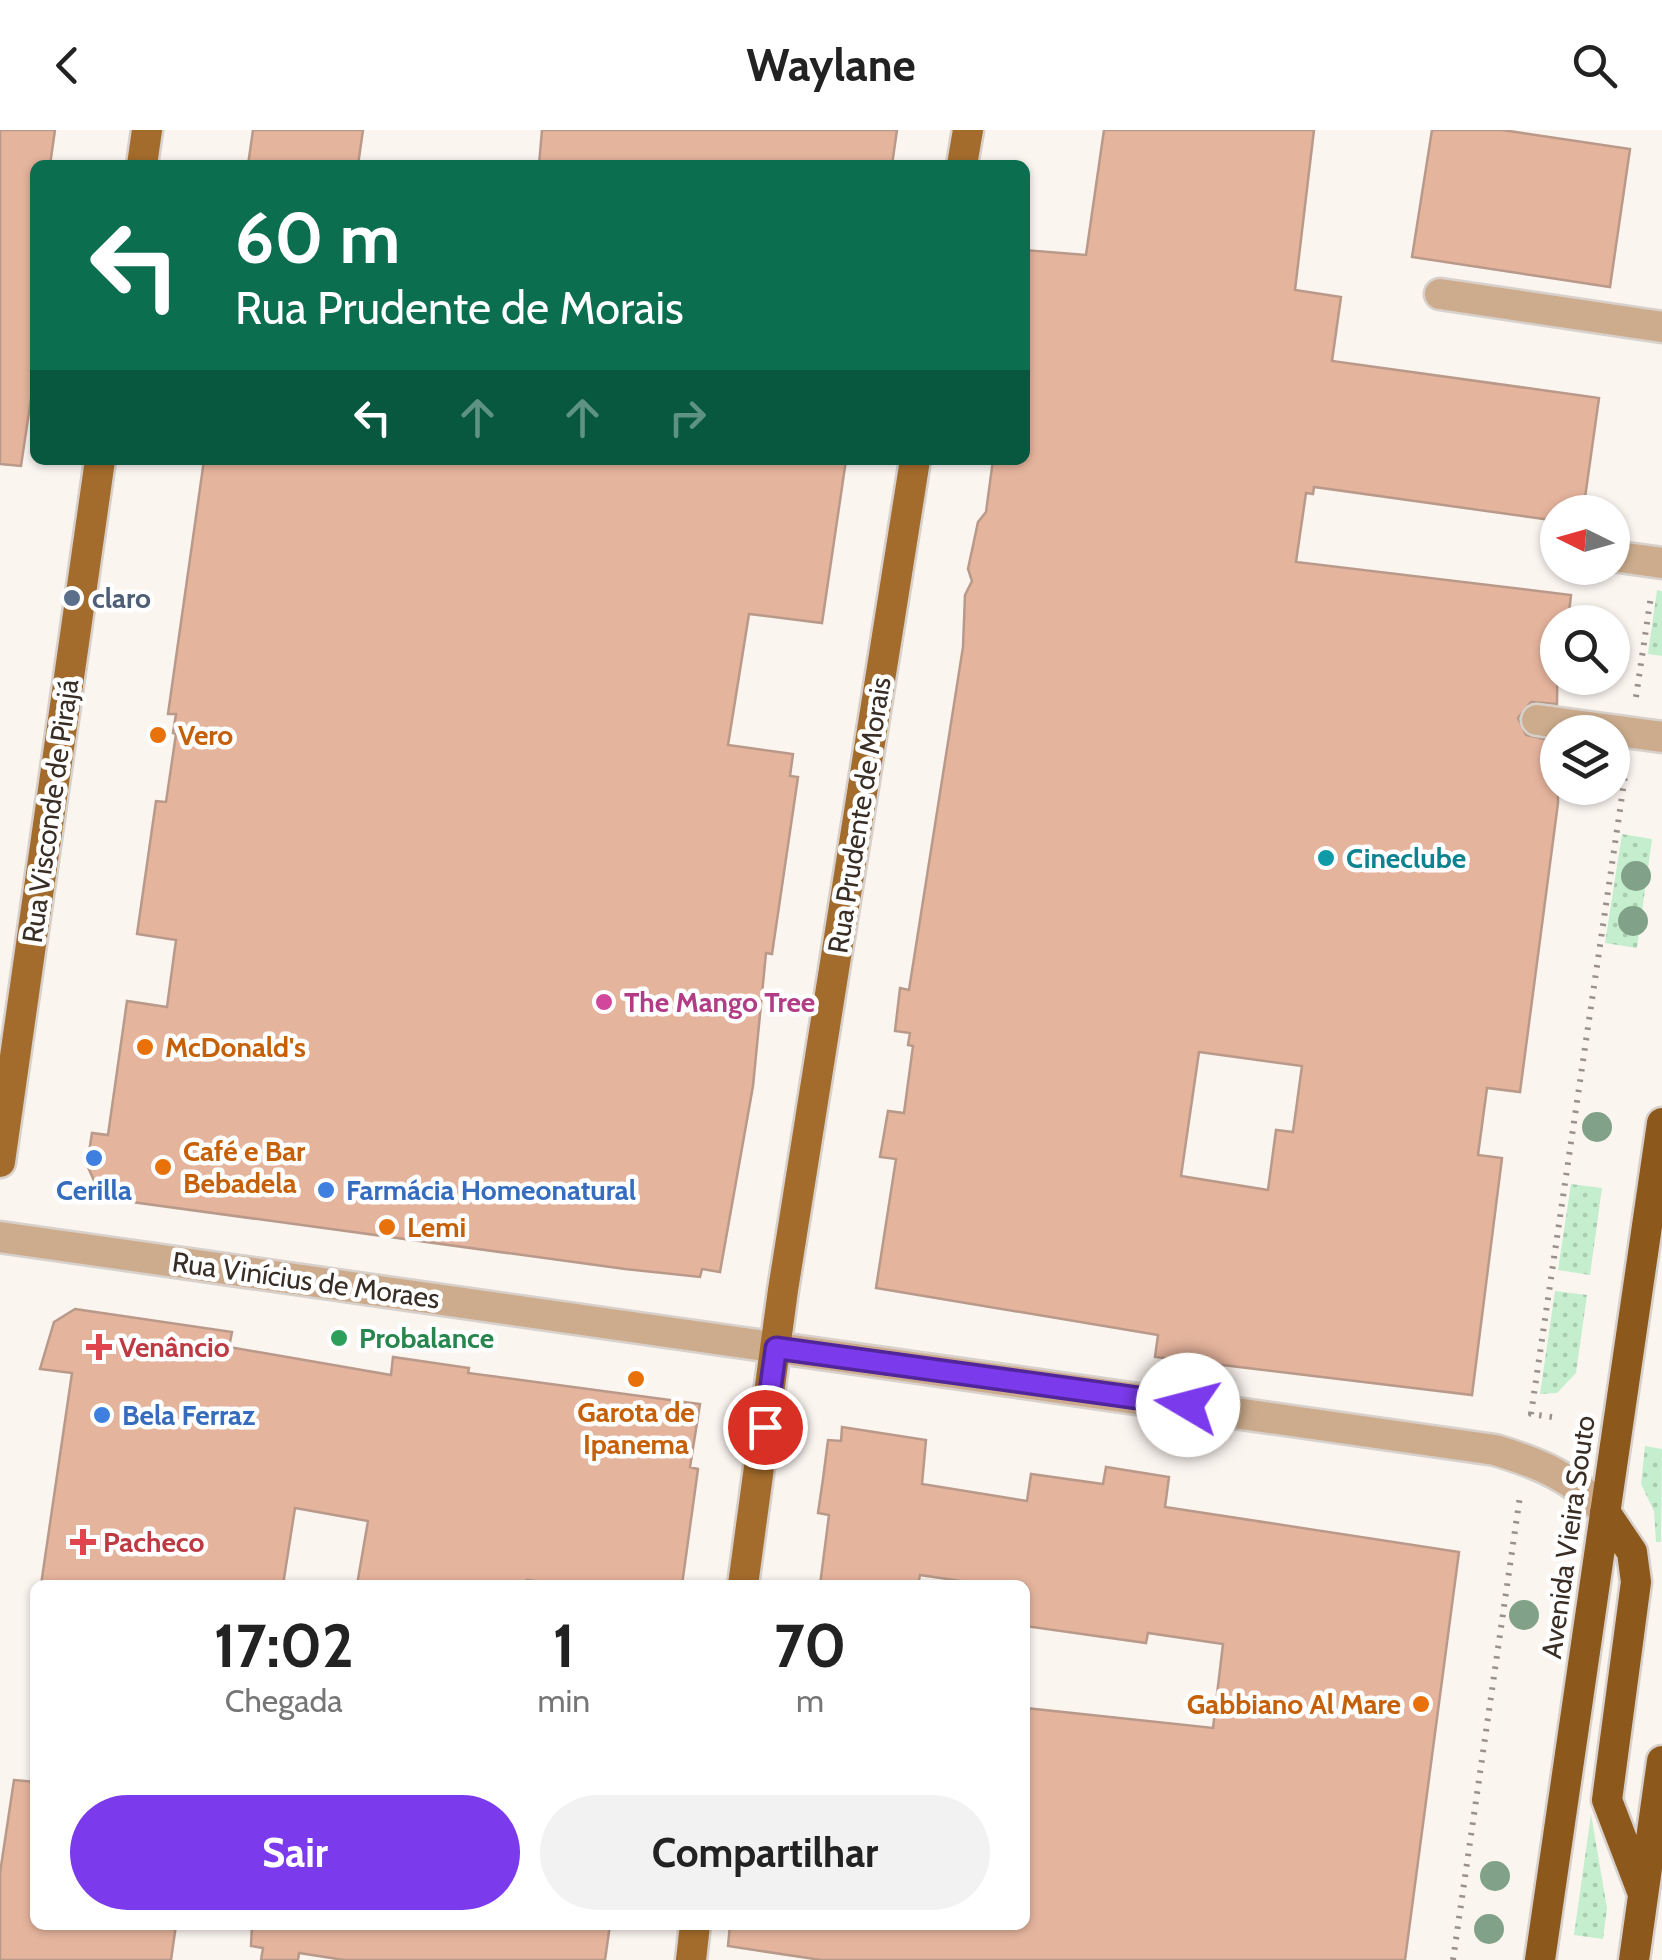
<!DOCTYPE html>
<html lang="pt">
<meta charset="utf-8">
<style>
body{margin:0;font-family:Cabin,sans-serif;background:#f2f2f2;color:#222;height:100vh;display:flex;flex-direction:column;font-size:38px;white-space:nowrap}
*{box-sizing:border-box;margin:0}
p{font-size:32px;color:#767676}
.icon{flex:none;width:55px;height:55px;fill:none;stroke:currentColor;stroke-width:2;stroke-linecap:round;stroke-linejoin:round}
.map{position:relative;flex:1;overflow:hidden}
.side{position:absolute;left:30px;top:1450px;width:1000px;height:350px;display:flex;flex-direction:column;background:#fff;border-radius:15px;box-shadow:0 2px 8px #0004}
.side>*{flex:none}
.guide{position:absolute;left:30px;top:30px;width:1000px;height:305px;border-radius:15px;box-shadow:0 2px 8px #0004;background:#0b6e4f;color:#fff;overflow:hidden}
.needle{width:65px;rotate:275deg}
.controls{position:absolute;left:1540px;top:365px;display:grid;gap:20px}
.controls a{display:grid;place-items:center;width:90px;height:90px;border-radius:50%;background:#fff;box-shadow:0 2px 8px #0004;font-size:50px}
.pin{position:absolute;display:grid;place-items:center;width:85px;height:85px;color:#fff;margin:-42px;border:5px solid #fff;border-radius:50%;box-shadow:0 2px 10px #0007}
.me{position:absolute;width:110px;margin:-55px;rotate:278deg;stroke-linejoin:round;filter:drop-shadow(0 0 8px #0008)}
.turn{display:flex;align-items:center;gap:35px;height:210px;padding:0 40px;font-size:45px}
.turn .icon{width:130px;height:130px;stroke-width:2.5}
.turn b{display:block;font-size:70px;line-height:85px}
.lanes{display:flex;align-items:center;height:95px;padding:0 40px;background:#0003;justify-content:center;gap:50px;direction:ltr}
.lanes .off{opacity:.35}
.eta{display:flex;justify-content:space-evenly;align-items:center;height:170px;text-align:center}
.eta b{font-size:60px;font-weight:700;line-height:70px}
.action{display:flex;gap:20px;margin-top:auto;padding:20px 40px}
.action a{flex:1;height:115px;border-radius:60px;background:#7c3aed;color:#fff;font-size:40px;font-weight:700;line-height:115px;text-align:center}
.action a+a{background:#f2f2f2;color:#222}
header{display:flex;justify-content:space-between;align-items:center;height:130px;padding:0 40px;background:#fff;font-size:45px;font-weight:700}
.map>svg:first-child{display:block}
.grass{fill:url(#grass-dots)}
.building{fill:#e5b49d;stroke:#b99989;stroke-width:2.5;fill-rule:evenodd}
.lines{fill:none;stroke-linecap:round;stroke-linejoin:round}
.minor-casing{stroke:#d8d1cb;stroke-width:35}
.major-casing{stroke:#d8d1cb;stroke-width:35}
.highway-casing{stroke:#d8d1cb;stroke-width:35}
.path{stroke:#9a918a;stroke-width:6;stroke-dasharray:2.5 8;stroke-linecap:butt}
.minor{stroke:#ccac8d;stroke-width:30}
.major{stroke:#a46c2c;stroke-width:30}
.highway{stroke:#8c581b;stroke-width:30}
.tree{fill:#81a289}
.route-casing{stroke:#51269a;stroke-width:25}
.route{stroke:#7c3aed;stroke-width:18}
.service-dot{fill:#5c6f8a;stroke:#fff;stroke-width:4}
.food-dot{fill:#e8710a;stroke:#fff;stroke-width:4}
.culture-dot{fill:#0f9aa8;stroke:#fff;stroke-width:4}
.hotel-dot{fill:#d1479c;stroke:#fff;stroke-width:4}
.shop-dot{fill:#3f7fe0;stroke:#fff;stroke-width:4}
.leisure-dot{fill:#2e9e5b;stroke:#fff;stroke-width:4}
.health-dot{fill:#e0444e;stroke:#fff;stroke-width:4}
.labels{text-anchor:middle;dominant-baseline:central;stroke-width:9;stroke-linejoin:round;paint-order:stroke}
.service-label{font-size:28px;font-weight:bold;fill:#4e5e75;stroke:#fff;text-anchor:start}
.food-label{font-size:28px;font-weight:bold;fill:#c56008;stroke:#fff;text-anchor:start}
.street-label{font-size:28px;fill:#392e25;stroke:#fff}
.culture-label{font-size:28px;font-weight:bold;fill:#0d838f;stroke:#fff;text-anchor:start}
.hotel-label{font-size:28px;font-weight:bold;fill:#b23c85;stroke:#fff;text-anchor:start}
.shop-label{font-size:28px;font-weight:bold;fill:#366cbe;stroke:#fff;text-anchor:start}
.leisure-label{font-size:28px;font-weight:bold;fill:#27864d;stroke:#fff;text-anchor:start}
.health-label{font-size:28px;font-weight:bold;fill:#be3a42;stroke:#fff;text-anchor:start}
</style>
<header><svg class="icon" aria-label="back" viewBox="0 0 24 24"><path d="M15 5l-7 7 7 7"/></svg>Waylane<svg class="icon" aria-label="search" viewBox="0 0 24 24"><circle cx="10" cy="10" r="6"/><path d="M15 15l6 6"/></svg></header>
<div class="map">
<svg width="1662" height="1830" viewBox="0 0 1662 1830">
<defs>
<pattern id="grass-dots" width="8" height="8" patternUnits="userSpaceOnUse" patternTransform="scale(2.5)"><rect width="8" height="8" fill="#c4eecd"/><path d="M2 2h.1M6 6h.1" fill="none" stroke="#a9ccb0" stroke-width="1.8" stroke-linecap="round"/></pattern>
</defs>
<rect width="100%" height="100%" fill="#fbf5f0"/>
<path class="grass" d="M1657,460L1662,461V526L1648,524Z
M1622,704L1652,709L1637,818L1605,813Z
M1571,1054L1602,1058L1590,1145L1558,1140Z
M1555,1161L1587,1165L1576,1243L1557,1263L1540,1264Z
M1645,1316L1662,1319L1661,1412H1656L1654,1381L1641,1354Z
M1591,1684L1607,1778L1603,1809L1574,1805Z"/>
<path class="building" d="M0,0H55L50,35H35V242L21,336L0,334Z
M253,0H363L358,35H248Z
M542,0H897L892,35H539Z
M1104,0H1314L1295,160L1341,167L1332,231L1599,268L1583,382H1558V391L1314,357L1313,364L1306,363L1296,432L1571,465L1568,492H1558L1557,574L1531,572L1518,588L1526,605L1558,612V673L1520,962L1487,958L1478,1025L1502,1028L1472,1265L1155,1227L1158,1205L876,1158L896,1029L880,1027L888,981L904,983L913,916L908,915L910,903L895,901L900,858L909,860L963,517L965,465L972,451L968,439L978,392L986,382L993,330H1025V120L1086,125ZM1199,922L1302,936L1293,1002L1276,1000L1268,1060L1181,1046Z
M1432,0H1502L1630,19L1610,157L1412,127Z
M204,330H846L822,493L749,484L728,615L793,624L790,646L798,647L772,824L766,823L753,956L720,1142L702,1139L700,1147L625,1139L117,1070L96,1055L87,1035L92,1003L108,1005L127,871L167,877L176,810L137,804L156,671L166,672L176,604L173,603L176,584H168Z
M75,1179L232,1202L229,1217L391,1245L393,1227L469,1238L468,1243L700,1274L690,1337L698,1339L682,1455H561L527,1450L526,1455H357L368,1391L295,1378L283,1455H41L72,1243L40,1239L54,1192Z
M842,1297L926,1310L922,1354L1027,1371L1031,1344L1103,1354L1106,1337L1169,1347L1165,1377L1459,1422L1405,1830H821L728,1816L730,1795H1025V1578L1213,1598L1223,1514L1148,1503L1146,1513L1025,1496V1455H987L920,1445L918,1455H820L829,1385L818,1383L823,1349L828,1310L841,1311Z
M14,1650L35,1652V1795H176L171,1830H0V1743Z
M252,1795H610L605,1830H344L299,1823L298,1830H261L263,1818L251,1816Z"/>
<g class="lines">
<g class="minor-casing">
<path id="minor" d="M1440,164L1662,197
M1612,426L1662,433
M1537,590L1662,607
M0,1107L1495,1320C1539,1333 1574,1348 1605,1382"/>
</g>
<g class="major-casing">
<path id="major" d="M142,35L147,0
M962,35L968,0
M0,1032L100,330
M743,1455L783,1160L915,330
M691,1830L695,1795"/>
</g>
<g class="highway-casing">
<path id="highway" d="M1605,1382L1632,1422L1636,1452L1607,1670L1643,1764
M1540,1830L1662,993
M1634,1830L1662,1631"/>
</g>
<path class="path" d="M1636,567L1651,466
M1552,1287L1531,1284L1626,639
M1453,1830L1520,1366"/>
<use href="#minor" class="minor"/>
<use href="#major" class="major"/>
<use href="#highway" class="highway"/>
</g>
<g class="tree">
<circle cx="1636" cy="746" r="15"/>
<circle cx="1633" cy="791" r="15"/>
<circle cx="1597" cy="997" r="15"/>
<circle cx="1524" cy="1485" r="15"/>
<circle cx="1495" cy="1746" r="15"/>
<circle cx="1489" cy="1799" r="15"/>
</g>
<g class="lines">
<g class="route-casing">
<path id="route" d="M765,1297L776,1218L1188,1275"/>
</g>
<use href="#route" class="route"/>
</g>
<circle class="service-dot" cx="72" cy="468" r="10"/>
<g class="food-dot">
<circle cx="158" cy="605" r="10"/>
<circle cx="145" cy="917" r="10"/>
<circle cx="163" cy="1037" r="10"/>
<circle cx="387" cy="1097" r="10"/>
<circle cx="636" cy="1249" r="10"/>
<circle cx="1421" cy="1574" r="10"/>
</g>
<circle class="culture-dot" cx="1326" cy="728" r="10"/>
<circle class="hotel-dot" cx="604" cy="872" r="10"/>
<g class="shop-dot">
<circle cx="94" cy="1028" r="10"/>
<circle cx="326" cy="1060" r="10"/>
<circle cx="102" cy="1285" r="10"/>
</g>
<circle class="leisure-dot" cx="339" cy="1208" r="10"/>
<g class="health-dot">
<path d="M94 1202h10v10h10v10h-10v10h-10v-10h-10v-10h10z"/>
<path d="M78 1397h10v10h10v10h-10v10h-10v-10h-10v-10h10z"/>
</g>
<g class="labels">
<g class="service-label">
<text x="92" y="468">claro</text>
</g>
<g class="food-label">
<text x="178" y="605">Vero</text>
<text x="165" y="917">McDonald's</text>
<text x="183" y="1021">Café e Bar<tspan x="183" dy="32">Bebadela</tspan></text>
<text x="407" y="1097">Lemi</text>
<text x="636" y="1282" text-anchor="middle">Garota de<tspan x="636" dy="32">Ipanema</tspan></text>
<text x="1401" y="1574" text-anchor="end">Gabbiano Al Mare</text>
</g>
<g class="street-label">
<text transform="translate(50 681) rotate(-82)">Rua Visconde de Pirajá</text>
<text transform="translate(859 685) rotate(-81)">Rua Prudente de Morais</text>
<text transform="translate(306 1150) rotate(8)">Rua Vinícius de Moraes</text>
<text transform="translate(1568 1407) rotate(-82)">Avenida Vieira Souto</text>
</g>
<g class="culture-label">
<text x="1346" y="728">Cineclube</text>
</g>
<g class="hotel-label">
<text x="624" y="872">The Mango Tree</text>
</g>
<g class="shop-label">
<text x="94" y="1060" text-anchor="middle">Cerilla</text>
<text x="346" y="1060">Farmácia Homeonatural</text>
<text x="122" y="1285">Bela Ferraz</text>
</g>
<g class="leisure-label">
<text x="359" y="1208">Probalance</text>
</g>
<g class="health-label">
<text x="119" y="1217">Venâncio</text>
<text x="103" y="1412">Pacheco</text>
</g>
</g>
</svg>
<div class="controls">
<a><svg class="needle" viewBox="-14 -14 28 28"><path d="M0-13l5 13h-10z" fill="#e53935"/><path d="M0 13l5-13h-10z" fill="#767676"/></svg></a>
<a><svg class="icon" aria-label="search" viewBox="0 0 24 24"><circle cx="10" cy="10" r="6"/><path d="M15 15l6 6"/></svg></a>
<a><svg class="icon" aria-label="layers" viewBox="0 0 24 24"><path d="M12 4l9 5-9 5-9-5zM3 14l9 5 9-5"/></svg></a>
</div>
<div class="pin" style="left:765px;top:1297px;background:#d93025"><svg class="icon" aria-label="arrive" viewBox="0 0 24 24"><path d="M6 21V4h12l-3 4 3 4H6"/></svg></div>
<svg class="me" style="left:1188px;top:1275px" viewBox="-20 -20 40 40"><circle r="19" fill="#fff"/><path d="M0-13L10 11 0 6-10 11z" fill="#7c3aed"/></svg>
<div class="guide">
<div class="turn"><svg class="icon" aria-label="left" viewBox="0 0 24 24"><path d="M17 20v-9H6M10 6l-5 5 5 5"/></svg><div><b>60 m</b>Rua Prudente de Morais</div></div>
<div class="lanes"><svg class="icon" aria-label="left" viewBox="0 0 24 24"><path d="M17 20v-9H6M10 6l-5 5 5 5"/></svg><svg class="icon off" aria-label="ahead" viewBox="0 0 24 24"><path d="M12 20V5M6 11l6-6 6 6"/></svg><svg class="icon off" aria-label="ahead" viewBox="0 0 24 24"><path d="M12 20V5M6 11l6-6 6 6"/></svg><svg class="icon off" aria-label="right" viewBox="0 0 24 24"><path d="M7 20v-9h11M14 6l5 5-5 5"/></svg></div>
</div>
<section class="side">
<div class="eta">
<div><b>17:02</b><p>Chegada</p></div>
<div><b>1</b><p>min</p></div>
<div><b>70</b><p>m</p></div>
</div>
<div class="action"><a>Sair</a><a>Compartilhar</a></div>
</section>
</div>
